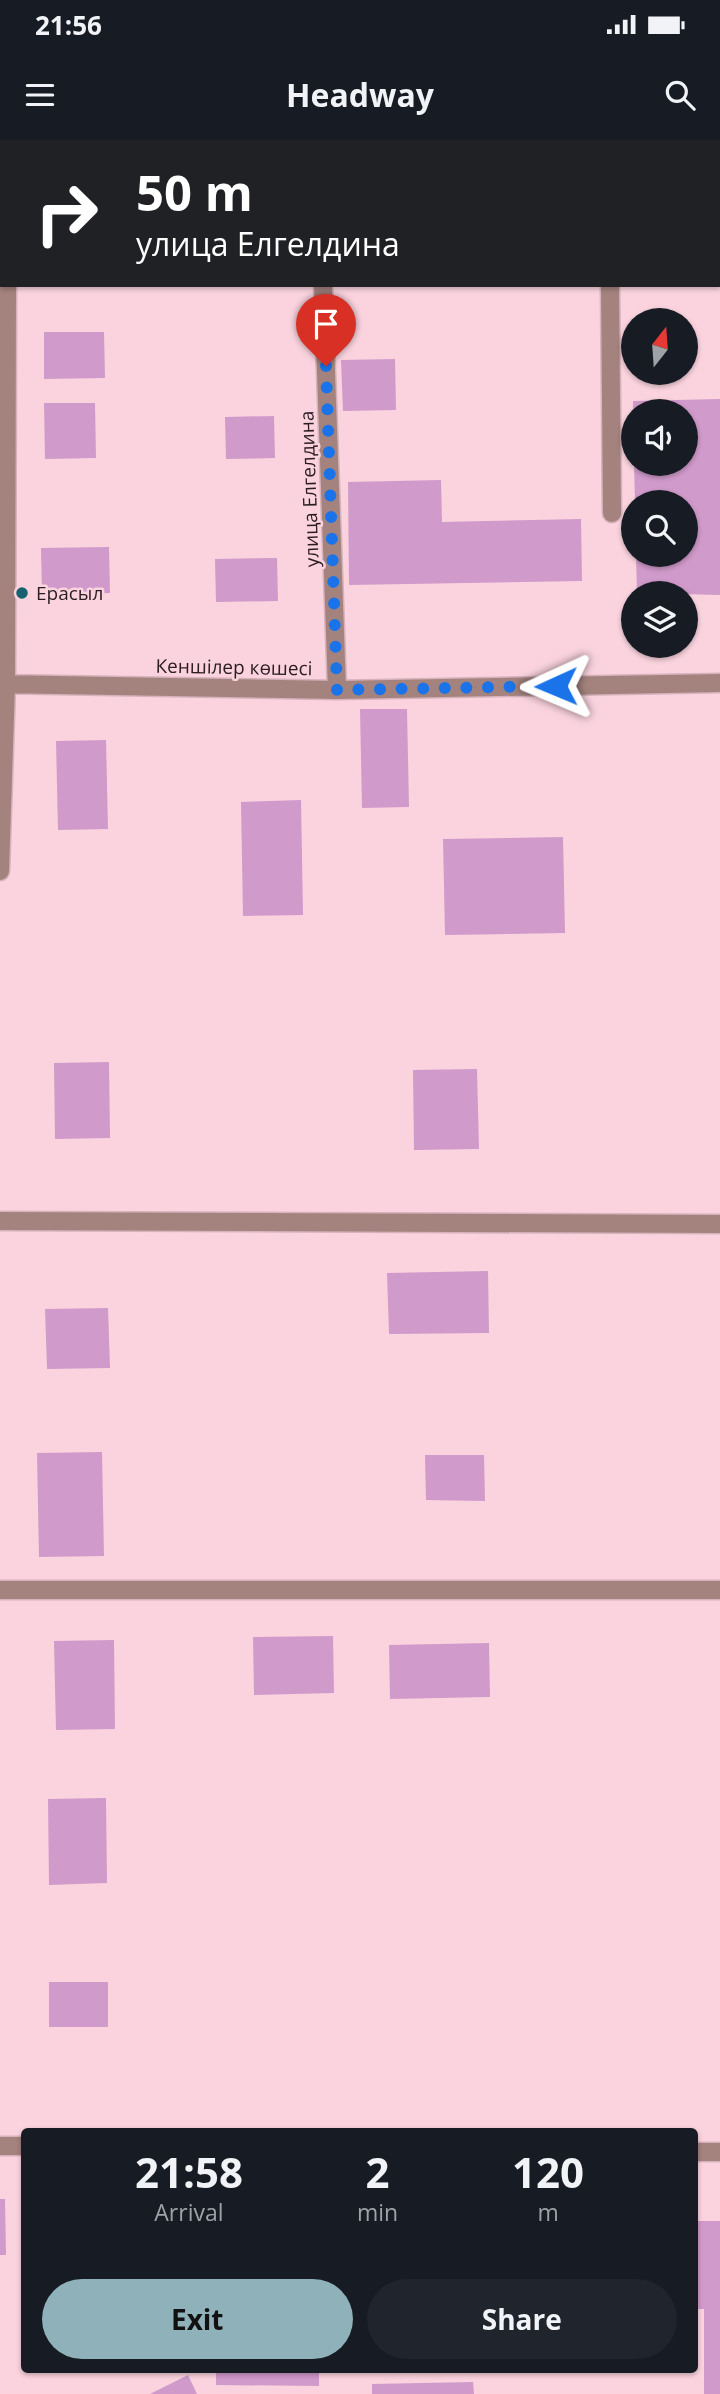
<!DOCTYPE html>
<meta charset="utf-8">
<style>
body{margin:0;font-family:"Open Sans",sans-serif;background:#20242c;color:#f1f3f6;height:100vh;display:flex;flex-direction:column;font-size:26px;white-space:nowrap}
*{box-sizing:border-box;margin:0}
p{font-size:23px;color:#9ea1a6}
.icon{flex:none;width:38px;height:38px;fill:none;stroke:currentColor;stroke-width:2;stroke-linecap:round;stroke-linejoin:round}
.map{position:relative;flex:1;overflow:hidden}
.side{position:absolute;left:21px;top:1988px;width:677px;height:245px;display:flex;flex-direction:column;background:#171b24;border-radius:7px;box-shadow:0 2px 5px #0004}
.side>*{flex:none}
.top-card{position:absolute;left:0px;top:0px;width:721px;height:147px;box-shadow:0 2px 5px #0004;background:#202124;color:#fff;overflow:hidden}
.needle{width:46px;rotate:17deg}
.buttons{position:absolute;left:621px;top:168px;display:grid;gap:14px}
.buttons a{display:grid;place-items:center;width:77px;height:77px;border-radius:50%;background:#171b24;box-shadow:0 2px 5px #0004;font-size:35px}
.pin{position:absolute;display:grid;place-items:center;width:60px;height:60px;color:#fff;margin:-72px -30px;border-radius:50% 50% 50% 0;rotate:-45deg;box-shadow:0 0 7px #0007}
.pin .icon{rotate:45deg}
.me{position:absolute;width:77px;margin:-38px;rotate:269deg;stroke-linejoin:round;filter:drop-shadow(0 0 5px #0008)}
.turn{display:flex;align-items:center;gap:24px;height:147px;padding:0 21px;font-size:32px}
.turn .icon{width:91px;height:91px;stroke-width:2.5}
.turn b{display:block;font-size:49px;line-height:60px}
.eta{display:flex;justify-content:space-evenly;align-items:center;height:119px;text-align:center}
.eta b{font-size:42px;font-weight:700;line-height:49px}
.cta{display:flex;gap:14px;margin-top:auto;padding:14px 21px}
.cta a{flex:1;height:80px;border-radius:42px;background:#8fb1b9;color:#111;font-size:28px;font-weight:700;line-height:80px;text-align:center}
.cta a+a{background:#20242c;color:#f1f3f6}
.status{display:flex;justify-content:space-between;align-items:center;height:49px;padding:0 35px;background:#171b24;direction:ltr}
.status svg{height:19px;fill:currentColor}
header{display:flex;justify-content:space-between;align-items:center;height:91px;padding:0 21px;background:#171b24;font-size:32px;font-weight:700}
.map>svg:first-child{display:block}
.building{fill:#d09aca}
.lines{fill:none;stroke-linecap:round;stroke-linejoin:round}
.service-casing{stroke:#d5b2bc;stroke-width:21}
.minor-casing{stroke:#d5b2bc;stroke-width:21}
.service{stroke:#a4837e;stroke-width:18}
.minor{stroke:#a4837e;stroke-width:18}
.route{stroke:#1a73e8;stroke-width:12;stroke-dasharray:0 21.6}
.poi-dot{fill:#18616f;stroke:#fad3de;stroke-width:2.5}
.labels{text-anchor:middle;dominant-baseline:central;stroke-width:5;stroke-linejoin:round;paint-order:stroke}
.street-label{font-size:19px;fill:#2c1d22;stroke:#fad3de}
.poi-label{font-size:19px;fill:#2c1d22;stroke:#fad3de;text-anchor:start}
</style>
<div class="status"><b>21:56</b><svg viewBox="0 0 49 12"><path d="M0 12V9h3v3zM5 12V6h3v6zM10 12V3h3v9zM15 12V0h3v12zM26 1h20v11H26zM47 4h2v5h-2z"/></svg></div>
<header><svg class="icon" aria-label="menu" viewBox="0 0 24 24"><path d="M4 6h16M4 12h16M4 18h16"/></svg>Headway<svg class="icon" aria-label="search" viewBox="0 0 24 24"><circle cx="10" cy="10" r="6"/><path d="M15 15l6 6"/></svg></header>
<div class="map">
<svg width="720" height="2254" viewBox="0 0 720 2254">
<rect width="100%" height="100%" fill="#fad3de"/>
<path class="building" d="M44,192H104L105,238L44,239Z
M395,219L396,270L343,271L341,220Z
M720,259V455L637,453L636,415H686V362H635L634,324H686V271H633V261Z
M44,263H95L96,318L45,319Z
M274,276L275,318L226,319L225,277Z
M441,340L442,382L581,379L582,441L349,445L348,342Z
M109,407L110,453L42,454L41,408Z
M277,418L278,461L216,462L215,419Z
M360,569H407L409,667L362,668Z
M106,600L108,689L58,690L56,601Z
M301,660L303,775L243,776L241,662Z
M563,697L565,793L445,795L443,699Z
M109,922L110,998L55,999L54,923Z
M477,929L479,1009L414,1010L413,930Z
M488,1131L489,1193L389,1194L387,1133Z
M108,1168L110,1228L47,1229L45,1169Z
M102,1312L104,1416L39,1417L37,1313Z
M425,1315H484L485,1361L426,1360Z
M333,1496L334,1553L254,1555L253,1497Z
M114,1500L115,1589L56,1590L54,1501Z
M489,1503L490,1557L390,1559L389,1505Z
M106,1658L107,1743L49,1745L48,1659Z
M49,1842H108V1887H49Z
M0,2059H5L6,2115H0Z
M695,2081H720V2254H704V2169H695Z
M216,2230H319V2246L216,2245Z
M188,2235L197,2254H150Z
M473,2242L474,2254H372V2244Z"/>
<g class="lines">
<g class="service-casing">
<path id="service" d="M0,1081L720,1084
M0,1450H720"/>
</g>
<g class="minor-casing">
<path id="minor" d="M318,0V2
M608,0V2
M7,2V0
M323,145L337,550
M610,145L612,373
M0,544L337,550L720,543
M0,731L6,544L7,145
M0,2006H24
M695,2012H720"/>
</g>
<use href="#service" class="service"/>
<use href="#minor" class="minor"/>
</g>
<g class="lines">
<path class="route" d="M326,226L337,550L556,546"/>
</g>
<circle class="poi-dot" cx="22" cy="453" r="7"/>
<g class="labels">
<g class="street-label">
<text transform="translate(309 349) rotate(-92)">улица Елгелдина</text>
<text transform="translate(234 527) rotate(1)">Кеншілер көшесі</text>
</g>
<g class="poi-label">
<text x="36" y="453">Ерасыл</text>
</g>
</g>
</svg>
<div class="buttons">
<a><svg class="needle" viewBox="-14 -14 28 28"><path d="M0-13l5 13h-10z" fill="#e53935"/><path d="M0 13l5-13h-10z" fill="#9ea1a6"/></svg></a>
<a><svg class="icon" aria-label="sound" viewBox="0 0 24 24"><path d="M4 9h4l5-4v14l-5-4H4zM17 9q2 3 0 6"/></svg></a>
<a><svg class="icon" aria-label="search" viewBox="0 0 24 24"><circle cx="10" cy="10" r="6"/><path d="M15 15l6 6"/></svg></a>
<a><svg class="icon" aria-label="layers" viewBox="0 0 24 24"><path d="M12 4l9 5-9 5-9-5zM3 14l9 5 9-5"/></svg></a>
</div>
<div class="pin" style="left:326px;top:226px;background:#d93025"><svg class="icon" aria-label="arrive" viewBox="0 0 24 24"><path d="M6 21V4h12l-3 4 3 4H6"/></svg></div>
<svg class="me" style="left:556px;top:546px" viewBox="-20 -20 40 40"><path d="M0-17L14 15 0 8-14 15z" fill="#1a73e8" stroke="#fff" stroke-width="4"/></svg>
<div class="top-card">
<div class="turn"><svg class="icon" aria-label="right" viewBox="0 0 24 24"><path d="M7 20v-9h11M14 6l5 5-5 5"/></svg><div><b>50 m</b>улица Елгелдина</div></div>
</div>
<section class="side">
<div class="eta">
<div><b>21:58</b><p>Arrival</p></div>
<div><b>2</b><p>min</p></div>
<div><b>120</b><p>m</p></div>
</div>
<div class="cta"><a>Exit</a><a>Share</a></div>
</section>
</div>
